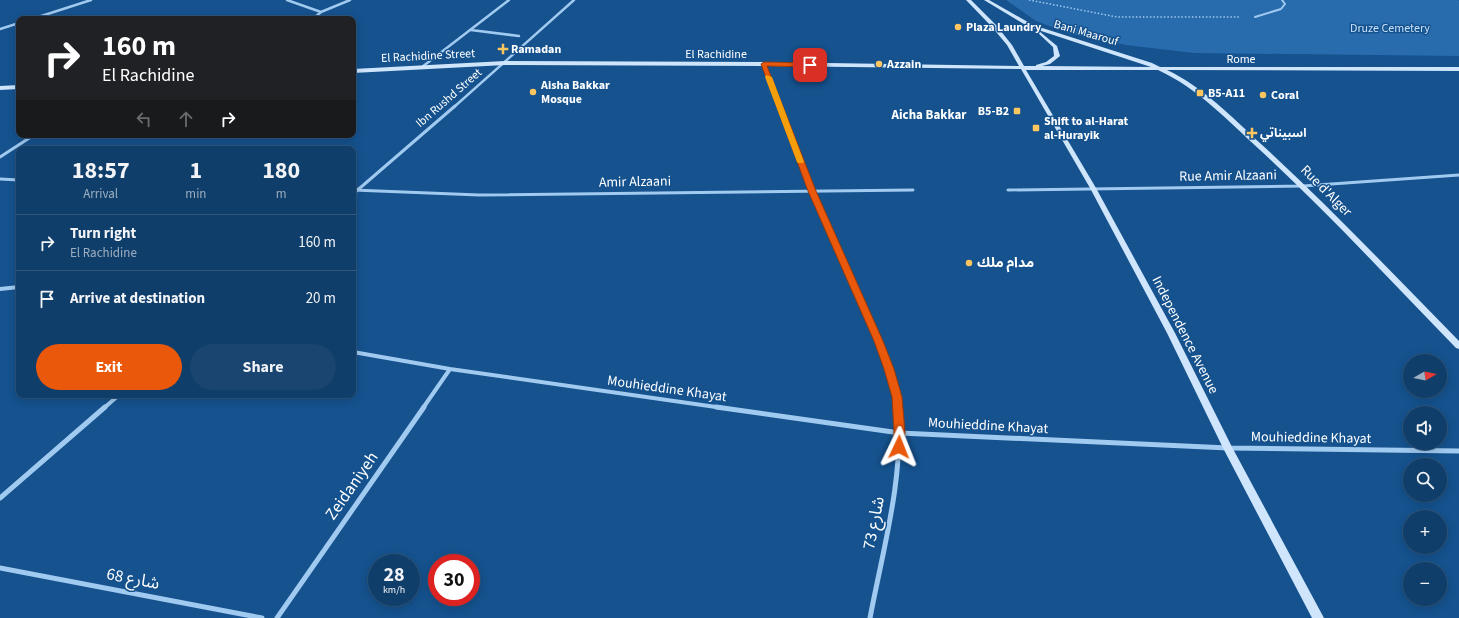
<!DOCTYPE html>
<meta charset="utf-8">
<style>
body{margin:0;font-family:"Source Sans 3","Noto Sans Arabic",sans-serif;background:#194570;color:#f1f3f6;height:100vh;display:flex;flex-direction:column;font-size:15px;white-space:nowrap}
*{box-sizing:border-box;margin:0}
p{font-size:13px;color:#9caec1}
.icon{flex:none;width:22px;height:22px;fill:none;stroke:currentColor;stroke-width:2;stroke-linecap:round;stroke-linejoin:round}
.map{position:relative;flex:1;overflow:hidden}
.drawer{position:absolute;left:16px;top:146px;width:340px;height:252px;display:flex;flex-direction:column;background:#103e6a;border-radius:8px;box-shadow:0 2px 10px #0003,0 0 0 1px #30577e}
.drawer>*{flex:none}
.top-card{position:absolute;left:16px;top:16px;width:340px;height:122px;border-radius:8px;box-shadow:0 2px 10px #0003,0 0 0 1px #30577e;background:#202124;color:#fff;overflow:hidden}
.needle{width:26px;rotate:81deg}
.tools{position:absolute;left:1403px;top:354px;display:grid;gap:8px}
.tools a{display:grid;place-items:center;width:44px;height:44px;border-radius:50%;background:#103e6a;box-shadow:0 2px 10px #0003,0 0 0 1px #30577e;font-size:20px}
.speed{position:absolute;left:368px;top:554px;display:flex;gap:8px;font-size:20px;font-weight:700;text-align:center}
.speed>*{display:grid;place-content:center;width:52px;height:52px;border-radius:50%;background:#103e6a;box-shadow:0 2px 10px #0003,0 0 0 1px #30577e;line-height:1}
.speed small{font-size:10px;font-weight:400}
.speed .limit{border:6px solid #d22;background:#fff;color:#111}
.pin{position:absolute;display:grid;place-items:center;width:34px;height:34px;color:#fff;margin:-17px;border-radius:8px;box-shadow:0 2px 6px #0006}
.me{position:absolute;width:44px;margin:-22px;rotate:2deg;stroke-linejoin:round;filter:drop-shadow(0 0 3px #0008)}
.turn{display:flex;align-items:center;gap:14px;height:84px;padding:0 20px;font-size:18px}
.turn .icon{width:52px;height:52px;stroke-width:2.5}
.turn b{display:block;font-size:28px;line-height:34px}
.lanes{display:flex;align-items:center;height:38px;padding:0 20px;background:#0003;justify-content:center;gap:20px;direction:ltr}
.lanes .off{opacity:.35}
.eta{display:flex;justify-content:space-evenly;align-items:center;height:68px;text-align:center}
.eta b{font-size:24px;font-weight:700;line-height:28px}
.action{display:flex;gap:8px;margin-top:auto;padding:8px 20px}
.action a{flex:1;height:46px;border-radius:24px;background:#ea580c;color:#fff;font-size:16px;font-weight:700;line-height:46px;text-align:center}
.action a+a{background:#194570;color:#f1f3f6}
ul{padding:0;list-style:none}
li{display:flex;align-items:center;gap:12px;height:56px;padding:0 20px;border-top:1px solid #30577e}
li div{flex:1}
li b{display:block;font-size:15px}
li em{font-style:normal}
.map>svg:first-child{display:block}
.green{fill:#286cad}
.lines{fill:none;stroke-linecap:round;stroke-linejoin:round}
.path{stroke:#a1caf0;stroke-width:1.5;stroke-dasharray:1.5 2;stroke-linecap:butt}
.lane{stroke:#a1caf0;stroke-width:2}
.street-far3{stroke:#a1caf0;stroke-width:2.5}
.street-far2{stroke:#a1caf0;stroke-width:3}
.street-far1{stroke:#a1caf0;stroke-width:4}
.street{stroke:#a1caf0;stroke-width:5}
.secondary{fill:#cee5fb;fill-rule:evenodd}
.route{fill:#ea580c;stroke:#983908}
.slow{fill:#f59e0b}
.poi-dot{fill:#ffc65f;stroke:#15528e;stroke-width:1.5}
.labels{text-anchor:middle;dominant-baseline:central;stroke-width:3;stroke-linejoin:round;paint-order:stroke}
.far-poi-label{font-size:12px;font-weight:bold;fill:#fff;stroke:#15528e;text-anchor:start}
.far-park-label{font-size:12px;fill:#c7e2fb;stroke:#15528e}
.far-street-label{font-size:12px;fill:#fff;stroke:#15528e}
.far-neighbourhood-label{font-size:13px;font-weight:bold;fill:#fff;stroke:#15528e}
.street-label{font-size:14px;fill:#fff;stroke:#15528e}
.poi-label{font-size:14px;font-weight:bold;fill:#fff;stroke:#15528e;text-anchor:start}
.near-street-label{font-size:17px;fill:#fff;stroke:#15528e}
</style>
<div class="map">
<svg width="1459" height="618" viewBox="0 0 1459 618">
<rect width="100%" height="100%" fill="#15528e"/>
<path class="green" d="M1006,0H1458L1459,1V56L1194,53L1126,45L1068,33L1036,21Z"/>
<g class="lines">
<path class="path" d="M1029,0L1117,17H1239"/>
<path class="lane" d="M1255,17L1281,9L1285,4L1282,0"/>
<path class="street-far3" d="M287,0L321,12
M32,19L91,0
M313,19L321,12L350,0
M0,29L19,23
M471,30L519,36
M764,64L780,107
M422,67L509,0
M454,107L574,0"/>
<path class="street-far2" d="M780,106L812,191L834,240
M0,157L34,135
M0,179L19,180
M353,190L479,195L913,190
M1008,190L1303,186L1459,175
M353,194L455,106"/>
<path class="street-far1" d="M833,239L889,369L897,397L898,408
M0,289L19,287
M353,352L450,369L723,408
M104,408L119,395
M423,408L450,369"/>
<path class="street" d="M716,407L900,433L1228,448L1459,451
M0,498L105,407
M0,568L262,618
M277,618L424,407
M870,618C883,549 904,478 898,407"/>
<path class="secondary" d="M966,0H971L996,25L1012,45L1024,66H1036V65L1046,62L1054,56L1053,47L1037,32L1039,31L1057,46L1060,56L1050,64L1042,66L1151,67L1029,27L984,0H989L1033,25L1152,63L1160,67H1459V71L1167,70C1203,87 1232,117 1261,144C1330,207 1394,275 1459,341V349L1456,348C1391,281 1328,213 1260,150C1227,120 1199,89 1158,70H1026L1096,188L1175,333L1232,447L1324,618H1312L1223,448L1167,333L1090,188L1021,69L764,66L505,65L353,73V69L505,61L764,62L1019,66L1007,45L992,27Z
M19,85V89L0,90V86Z"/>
</g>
<path class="route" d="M764,62L810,63L813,65L810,67L767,66L816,191L883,341L894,369L902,397L905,432L903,450L899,452L895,450L893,447L894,432L892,397L884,369L874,341L808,191L761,64Z"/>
<path class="slow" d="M766,75L772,77L804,162L803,163H798L797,162L765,77Z"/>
<g class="poi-dot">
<circle cx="958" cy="27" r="4"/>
<path d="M501 43h4v4h4v4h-4v4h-4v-4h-4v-4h4z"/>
<circle cx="879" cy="64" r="4"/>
<circle cx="533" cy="92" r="4"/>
<rect x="1196" y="89" width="8" height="8" rx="2"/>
<circle cx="1263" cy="95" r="4"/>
<rect x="1013" y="107" width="8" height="8" rx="2"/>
<rect x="1032" y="124" width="8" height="8" rx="2"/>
<path d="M1250 127h4v4h4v4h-4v4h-4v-4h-4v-4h4z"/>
<circle cx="969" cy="263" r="4"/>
</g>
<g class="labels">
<g class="far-poi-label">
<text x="966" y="27">Plaza Laundry</text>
<text x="511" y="49">Ramadan</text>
<text x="887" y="64">Azzain</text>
<text x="541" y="85">Aisha Bakkar<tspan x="541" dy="14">Mosque</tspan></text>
<text x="1208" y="93">B5-A11</text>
<text x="1271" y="95">Coral</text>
<text x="1009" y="111" text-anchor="end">B5-B2</text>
<text x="1044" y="121">Shift to al-Harat<tspan x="1044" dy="14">al-Hurayik</tspan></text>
<text x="1260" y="133">اسبيناتي</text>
</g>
<g class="far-park-label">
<text x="1390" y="28">Druze Cemetery</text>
</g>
<g class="far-street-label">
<text transform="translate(1086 33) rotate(16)">Bani Maarouf</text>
<text x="716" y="54">El Rachidine</text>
<text transform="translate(428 56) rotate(-3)">El Rachidine Street</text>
<text x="1241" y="59">Rome</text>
<text transform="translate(449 98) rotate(-41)">Ibn Rushd Street</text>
</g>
<g class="far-neighbourhood-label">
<text x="929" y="115">Aicha Bakkar</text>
</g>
<g class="street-label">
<text transform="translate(1228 176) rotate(-1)">Rue Amir Alzaani</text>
<text transform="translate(635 182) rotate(-1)">Amir Alzaani</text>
<text transform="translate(1326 191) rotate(45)">Rue d'Alger</text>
<text transform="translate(1185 335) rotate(63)">Independence Avenue</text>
<text transform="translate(667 389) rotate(8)">Mouhieddine Khayat</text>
<text transform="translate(988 426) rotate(3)">Mouhieddine Khayat</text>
<text transform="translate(1311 438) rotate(1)">Mouhieddine Khayat</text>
</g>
<g class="poi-label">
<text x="977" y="263">مدام ملك</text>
</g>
<g class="near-street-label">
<text transform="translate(352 486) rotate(-55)">Zeidaniyeh</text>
<text transform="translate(874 523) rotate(-79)">شارع 73</text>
<text transform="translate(133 579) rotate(11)">شارع 68</text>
</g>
</g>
</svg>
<div class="tools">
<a><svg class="needle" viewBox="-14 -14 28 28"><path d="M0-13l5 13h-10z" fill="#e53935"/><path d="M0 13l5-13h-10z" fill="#9caec1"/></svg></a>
<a><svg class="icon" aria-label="sound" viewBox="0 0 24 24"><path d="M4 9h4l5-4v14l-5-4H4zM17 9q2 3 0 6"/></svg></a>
<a><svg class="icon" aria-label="search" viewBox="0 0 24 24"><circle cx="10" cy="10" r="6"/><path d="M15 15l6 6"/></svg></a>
<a>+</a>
<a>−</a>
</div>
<div class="speed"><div>28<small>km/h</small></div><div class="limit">30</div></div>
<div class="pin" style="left:810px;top:65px;background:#d93025"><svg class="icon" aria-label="arrive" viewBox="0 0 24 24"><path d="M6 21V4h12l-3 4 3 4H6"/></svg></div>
<svg class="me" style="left:899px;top:447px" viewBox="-20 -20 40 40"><path d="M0-17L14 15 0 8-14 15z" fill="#ea580c" stroke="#fff" stroke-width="4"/></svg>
<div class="top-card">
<div class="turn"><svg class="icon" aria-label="right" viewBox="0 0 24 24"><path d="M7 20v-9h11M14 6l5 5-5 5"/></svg><div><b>160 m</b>El Rachidine</div></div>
<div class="lanes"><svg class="icon off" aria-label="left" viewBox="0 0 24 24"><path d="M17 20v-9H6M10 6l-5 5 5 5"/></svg><svg class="icon off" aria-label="ahead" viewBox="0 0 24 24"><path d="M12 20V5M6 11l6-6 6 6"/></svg><svg class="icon" aria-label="right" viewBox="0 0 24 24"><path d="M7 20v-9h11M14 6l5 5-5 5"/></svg></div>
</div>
<section class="drawer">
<div class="eta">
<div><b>18:57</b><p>Arrival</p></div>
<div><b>1</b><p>min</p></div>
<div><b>180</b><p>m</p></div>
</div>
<ul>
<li><svg class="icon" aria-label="right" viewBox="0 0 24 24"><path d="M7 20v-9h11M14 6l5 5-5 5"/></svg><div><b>Turn right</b><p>El Rachidine</p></div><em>160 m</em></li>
<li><svg class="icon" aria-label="arrive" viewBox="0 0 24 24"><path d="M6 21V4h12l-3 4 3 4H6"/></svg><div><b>Arrive at destination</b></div><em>20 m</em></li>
</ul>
<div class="action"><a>Exit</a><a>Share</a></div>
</section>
</div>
